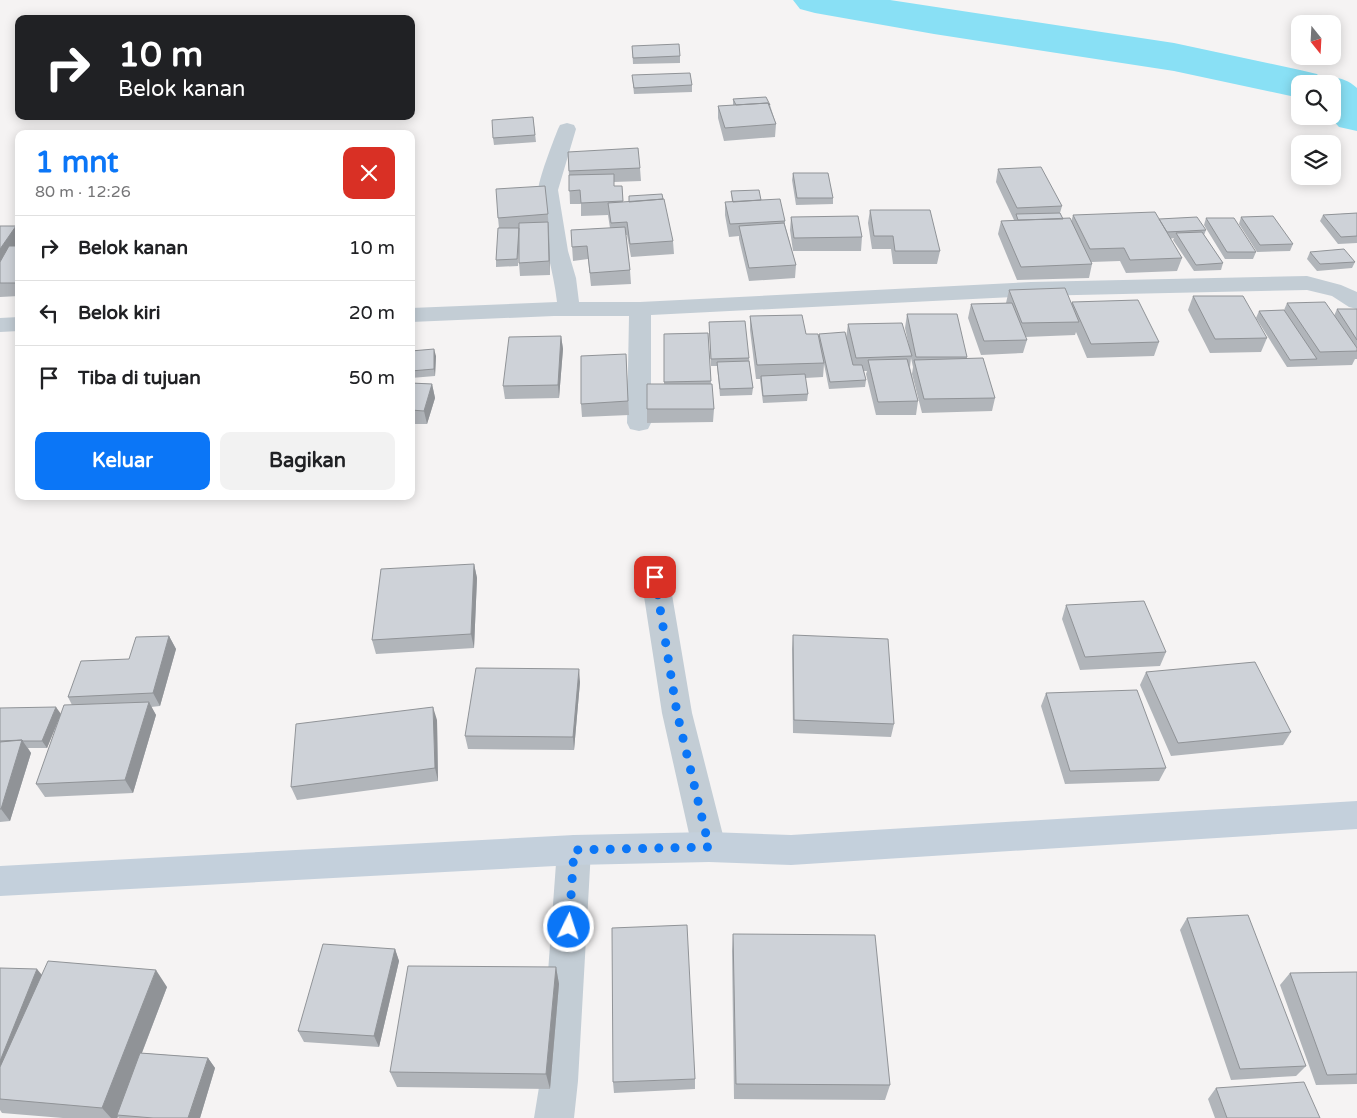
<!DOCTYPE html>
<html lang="id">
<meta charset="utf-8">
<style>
body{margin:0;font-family:"Varela Round",sans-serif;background:#f2f2f2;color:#202124;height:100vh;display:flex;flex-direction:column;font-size:19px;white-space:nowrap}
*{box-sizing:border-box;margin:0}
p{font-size:16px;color:#757577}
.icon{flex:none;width:28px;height:28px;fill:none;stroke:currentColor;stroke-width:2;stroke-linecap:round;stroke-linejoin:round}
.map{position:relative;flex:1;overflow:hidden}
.details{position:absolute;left:15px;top:130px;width:400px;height:370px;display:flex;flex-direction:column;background:#fff;border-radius:10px;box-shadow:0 2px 12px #0003}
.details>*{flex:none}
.top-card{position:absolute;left:15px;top:15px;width:400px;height:105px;border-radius:10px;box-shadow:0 2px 12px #0003;background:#202124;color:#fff;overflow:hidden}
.needle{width:32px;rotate:162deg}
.tools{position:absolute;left:1291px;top:15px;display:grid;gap:10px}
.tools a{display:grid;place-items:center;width:50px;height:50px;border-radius:10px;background:#fff;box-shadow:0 2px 12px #0003;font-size:25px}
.pin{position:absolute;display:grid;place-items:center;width:42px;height:42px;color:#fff;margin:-21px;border-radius:10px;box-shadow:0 2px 8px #0006}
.me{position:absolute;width:55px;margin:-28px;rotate:4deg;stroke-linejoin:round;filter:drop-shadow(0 0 4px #0008)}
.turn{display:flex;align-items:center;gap:18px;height:105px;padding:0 20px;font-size:22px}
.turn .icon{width:65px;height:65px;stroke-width:2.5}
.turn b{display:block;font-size:35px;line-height:42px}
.round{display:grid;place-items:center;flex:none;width:52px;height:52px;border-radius:10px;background:#f2f2f2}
.headline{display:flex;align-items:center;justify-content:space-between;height:85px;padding:0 20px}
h1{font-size:30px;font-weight:700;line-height:38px;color:#0b76f7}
.primary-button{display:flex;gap:10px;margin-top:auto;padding:10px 20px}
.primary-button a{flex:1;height:58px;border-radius:10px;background:#0b76f7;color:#fff;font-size:20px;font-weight:700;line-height:58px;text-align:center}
.primary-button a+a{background:#f2f2f2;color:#202124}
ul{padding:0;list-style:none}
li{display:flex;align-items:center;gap:15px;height:65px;padding:0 20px;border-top:1px solid #e0e0e0}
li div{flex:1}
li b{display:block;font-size:19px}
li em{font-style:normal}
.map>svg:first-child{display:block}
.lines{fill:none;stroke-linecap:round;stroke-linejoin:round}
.river{fill:#89e0f5;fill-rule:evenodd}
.street{fill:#c3cdd5;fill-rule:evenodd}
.secondary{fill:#c4d0dc;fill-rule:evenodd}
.wall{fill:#b1b5ba}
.shaded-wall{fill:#909397}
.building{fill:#ced2d8;stroke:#909397}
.route{stroke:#0b76f7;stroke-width:9;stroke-dasharray:0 16.2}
</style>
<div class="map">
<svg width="1357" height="1118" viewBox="0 0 1357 1118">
<rect width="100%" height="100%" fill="#f5f3f3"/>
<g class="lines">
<path class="river" d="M793,0H890L1174,43L1300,70L1317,74L1321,79C1335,76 1346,78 1357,88V131L1339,127L1329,116H1332V84H1300V98L1174,71L934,34L815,13L800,9Z"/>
<path class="street" d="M567,123L574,125L576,129L558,190L568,251L576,278L579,302H640L1031,282L1307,276L1341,285L1357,292V309L1349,307L1332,296L1307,290L1031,296L651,315V423L648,429L639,431L630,429L627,423L629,316H554L411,322V308L557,302C553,265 539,229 538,192C538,180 553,142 558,129L560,125Z
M19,317V331L0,332V318Z
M655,567L665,570L669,577L692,713L726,847L721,858L709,862L697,858L692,847L662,713L641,577L645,570Z
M574,835L586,839L591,850L578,1081L574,1118H534L540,1081L557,850L562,839Z"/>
<path class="secondary" d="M1357,801V829L791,865L709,862L574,865L0,896V866L574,835L709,832L791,835Z"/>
</g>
<path class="wall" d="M632,46L680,56V63L633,64Z
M632,75L692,85V92L634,94Z
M733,99L770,105L776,124L775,137L724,141L718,118V106L733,105Z
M533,117L536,142L494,145L493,138Z
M568,152L640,168L641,181L614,182V186H622L623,202L673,241L674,254L631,257L627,235H626L630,270L631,284L591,286L588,259L573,261L571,230L610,228L608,215L581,216V204H570Z
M998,169L1062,206L1060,213L1063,219L1071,222L1073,215L1159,219L1206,230L1204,235L1223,263L1221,270L1194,271L1173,240L1174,238L1170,239L1182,258L1177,271L1126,273L1120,261L1091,262L1092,264L1089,278L1017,280L998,234L1001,221L1014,220L996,182Z
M793,173L833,198V204L796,205L792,180Z
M545,186L549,228L550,275L520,276L519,263V252L518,266L496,267V260L499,228L498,218Z
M731,191L761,200L785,221V225L796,265L795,278L749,281L739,239V236L729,237L725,215V202H732Z
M870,210L940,251L937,264H893L891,249H872L868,223Z
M1357,213V243L1338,244L1320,221L1323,215Z
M791,217L862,237L861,251H793L790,230Z
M1241,217L1293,244L1290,251L1257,252L1239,224Z
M1206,218L1256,252L1253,259H1225L1204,225Z
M0,226H16L19,232V296L0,297Z
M1310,252L1355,262L1352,268L1317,271L1307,259Z
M1009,290L1072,304V302L1159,342L1154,356L1087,358L1076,332L1075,335L1025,337L1027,340L1023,353L981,355L968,318L971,304L1006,303Z
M1193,296L1267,338L1261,352L1210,353L1188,310Z
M1287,303L1334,316L1337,309H1357V359H1355L1352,365L1287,367L1256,318L1259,311L1284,310Z
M907,314L967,357V359L995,398L992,411L922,413L912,374L913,367L911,358L910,367L918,401L916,415H876L866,374L867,371H864L866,380L865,387L829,389L824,364L823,377L805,378L808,394L807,401L763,403L760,379H756L750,330V316L806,334L819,339V334L846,338L848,324L909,346L905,328Z
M709,322L749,358L753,388L752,395L720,396L717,366H711Z
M708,333L711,384L714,409L713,422L647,423V384H664V334Z
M561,336L563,349L559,398L505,399L503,386Z
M411,351L436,356L435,376L411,378Z
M626,354L629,415L582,417L581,404Z
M411,383L432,384L435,398L427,424H411Z
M474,564L477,578L474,648L376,654L372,640Z
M1066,605L1166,652L1160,666L1080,670L1062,619Z
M793,635L894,724L891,737L793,733L792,649Z
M169,636L176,649L160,706L151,707L156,715L133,793L45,797L36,784L72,705L68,697L129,659Z
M1146,672L1291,732L1283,745L1171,756L1140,685Z
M580,682L574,750L468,749L465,736Z
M1046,693L1166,768L1159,781L1065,784L1041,706Z
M0,708L61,714L47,748H28L31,753L10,821L0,822Z
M437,720L438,781L297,800L291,787Z
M1187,918L1306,1066L1296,1076L1231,1080L1180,930Z
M733,934L890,1085L885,1100L734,1099L732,951Z
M395,949L399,961L379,1047L304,1042L298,1031Z
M556,967L559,984L550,1089L397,1087L390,1072Z
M0,968L42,975L167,987L142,1053L208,1058L215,1068L200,1118H119L118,1117L117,1118H63L2,1113L0,1110Z
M1357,972V1084L1316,1085L1280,985L1290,973Z
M695,1079V1089L614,1093L613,1082Z
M1216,1088L1320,1118H1215L1208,1099Z"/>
<path class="shaded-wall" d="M548,222L549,235L550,275L549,261Z
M16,226L19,232V244L3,267L0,260V249Z
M414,233L415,240L414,251L413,245Z
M411,238L414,251L411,272Z
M561,336L563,349L559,398L558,385Z
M434,349L436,356L435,376L434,369Z
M432,384L435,398L427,424L424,411Z
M474,564L477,578L474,648L471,634Z
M169,636L176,649L160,706L153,693Z
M579,669L580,682L574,750L573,737Z
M149,702L156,715L133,793L125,780Z
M56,707L61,714L47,748L42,741Z
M433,707L437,720L438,781L435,768Z
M22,740L31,753L10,821L1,809Z
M395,949L399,961L379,1047L374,1036Z
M556,967L559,984L550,1089L546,1074Z
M37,969L47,981L0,1088V1061Z
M156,970L167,987L118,1115H117L118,1117L117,1118H111L102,1108Z
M208,1058L215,1068L200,1118H188Z"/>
<path class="building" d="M679,44L680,56L633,58L632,46Z
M690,73L692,85L634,88L632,75Z
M766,97L770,105L768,103L736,105L733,99Z
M768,103L776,124L725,128L718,106Z
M533,117L535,135L493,138L492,120Z
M638,148L640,168L569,171L568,152Z
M1041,167L1062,206L1017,208L998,169Z
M793,173H828L833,198H797Z
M614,174V186H622L623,201L581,203L580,190L569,191V175Z
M545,186L548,214L498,218L496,189Z
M759,190L761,200L733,202L731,191Z
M662,194L663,199L629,202V196Z
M664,199L673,241L630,244L627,222L611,223L608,203Z
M780,199L785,221L730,224L725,202Z
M870,210H930L940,251H895L893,236H874Z
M1155,212L1182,258L1130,260L1124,248L1090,249L1073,215Z
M1060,213L1063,219L1018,220L1016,214Z
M1357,213V236L1341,237L1323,215Z
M858,216L862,237L794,238L791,217Z
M1273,216L1293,244L1260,245L1241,217Z
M1197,217L1206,230L1167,232L1159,219Z
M1070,218L1092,264L1021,267L1001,221Z
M1206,218H1234L1256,252H1227Z
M548,222L549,261L519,263V223Z
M784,223L796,265L749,268L739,226Z
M0,226H16L0,249Z
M625,227L630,270L590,273L587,246L572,247L571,230Z
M498,228H519L517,259L496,260Z
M1202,232L1223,263L1196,265L1176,233Z
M411,233H414L413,245L411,238Z
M9,246H19V283H0V262Z
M1344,249L1355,262L1320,264L1310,252Z
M1065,288L1079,322L1022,323L1009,290Z
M1193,296H1243L1267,338L1215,339Z
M1138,300L1159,342L1091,344L1072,302Z
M1325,302L1357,348V351L1320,352L1287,303Z
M1012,303L1027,340L984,341L971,304Z
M1337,309H1357V340Z
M1284,310L1317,359L1290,360L1259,311Z
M907,314H957L967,357H916Z
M802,315L806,334H818L824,363L757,365L750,316Z
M745,321L749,358L711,359L709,322Z
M902,323L912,356L856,358L848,324Z
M845,332L853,365H862L866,380L830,382L819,334Z
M708,333L711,381L664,382V334Z
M561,336L558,385L503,386L509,337Z
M434,349V369L411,371V351Z
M626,354L628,401L581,404V356Z
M983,358L995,398L924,399L914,360Z
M907,359L918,401L878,402L868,360Z
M749,361L753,388L720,389L717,362Z
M805,374L808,394L763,396L761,376Z
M411,383L432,384L424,411L411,410Z
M647,384H712L714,409H647Z
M474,564L471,634L372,640L381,569Z
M1144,601L1166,652L1085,657L1066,605Z
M793,635L888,639L894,724L794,720Z
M169,636L153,693L68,697L81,661L129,659L136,637Z
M1255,662L1291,732L1178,743L1146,672Z
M476,668L579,669L573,737L465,736Z
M1137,690L1166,768L1070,771L1046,693Z
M149,702L125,780L36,784L64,705Z
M56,707L42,741H23L22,740L0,741V708Z
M433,707L435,768L291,787L296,724Z
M22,740L1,809H0V742Z
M1248,915L1306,1066L1240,1069L1187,918Z
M687,925L695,1079L613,1082L612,928Z
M733,934L875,935L890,1085L736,1084Z
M323,944L395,949L374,1036L298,1031Z
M48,961L156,970L102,1108L0,1099V1067Z
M408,966L556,967L546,1074L390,1072Z
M0,968L37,969L0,1061Z
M1357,972V1074L1327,1075L1290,973Z
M140,1053L208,1058L188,1118H153L117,1115Z
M1304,1082L1320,1118H1227L1216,1088Z"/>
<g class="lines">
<path class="route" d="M569,927L574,850L709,847L677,713L655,577"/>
</g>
</svg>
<div class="tools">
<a><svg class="needle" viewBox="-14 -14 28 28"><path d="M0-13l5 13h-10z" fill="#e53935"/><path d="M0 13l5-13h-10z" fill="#757577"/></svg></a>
<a><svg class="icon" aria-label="search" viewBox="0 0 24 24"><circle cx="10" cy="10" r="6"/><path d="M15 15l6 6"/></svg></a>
<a><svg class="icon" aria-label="layers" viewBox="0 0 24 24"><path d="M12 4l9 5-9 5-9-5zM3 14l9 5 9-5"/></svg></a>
</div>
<div class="pin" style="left:655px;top:577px;background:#d93025"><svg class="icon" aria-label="arrive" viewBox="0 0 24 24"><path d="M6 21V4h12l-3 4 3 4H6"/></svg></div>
<svg class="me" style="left:569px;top:927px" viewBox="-20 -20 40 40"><circle r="17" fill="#0b76f7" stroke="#fff" stroke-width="3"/><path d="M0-11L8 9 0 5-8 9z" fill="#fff"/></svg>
<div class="top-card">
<div class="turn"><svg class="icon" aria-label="right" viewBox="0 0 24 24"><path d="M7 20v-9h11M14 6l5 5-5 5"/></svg><div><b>10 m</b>Belok kanan</div></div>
</div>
<section class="details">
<div class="headline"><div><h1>1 mnt</h1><p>80 m · 12:26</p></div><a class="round" style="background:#d93025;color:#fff"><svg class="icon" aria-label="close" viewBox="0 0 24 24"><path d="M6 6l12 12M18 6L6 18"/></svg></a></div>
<ul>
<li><svg class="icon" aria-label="right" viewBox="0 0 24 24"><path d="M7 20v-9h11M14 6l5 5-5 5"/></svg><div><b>Belok kanan</b></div><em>10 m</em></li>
<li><svg class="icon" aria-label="left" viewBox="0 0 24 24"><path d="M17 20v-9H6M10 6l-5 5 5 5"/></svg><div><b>Belok kiri</b></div><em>20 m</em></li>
<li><svg class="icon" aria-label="arrive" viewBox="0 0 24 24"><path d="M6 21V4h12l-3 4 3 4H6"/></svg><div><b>Tiba di tujuan</b></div><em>50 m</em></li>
</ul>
<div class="primary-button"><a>Keluar</a><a>Bagikan</a></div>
</section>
</div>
